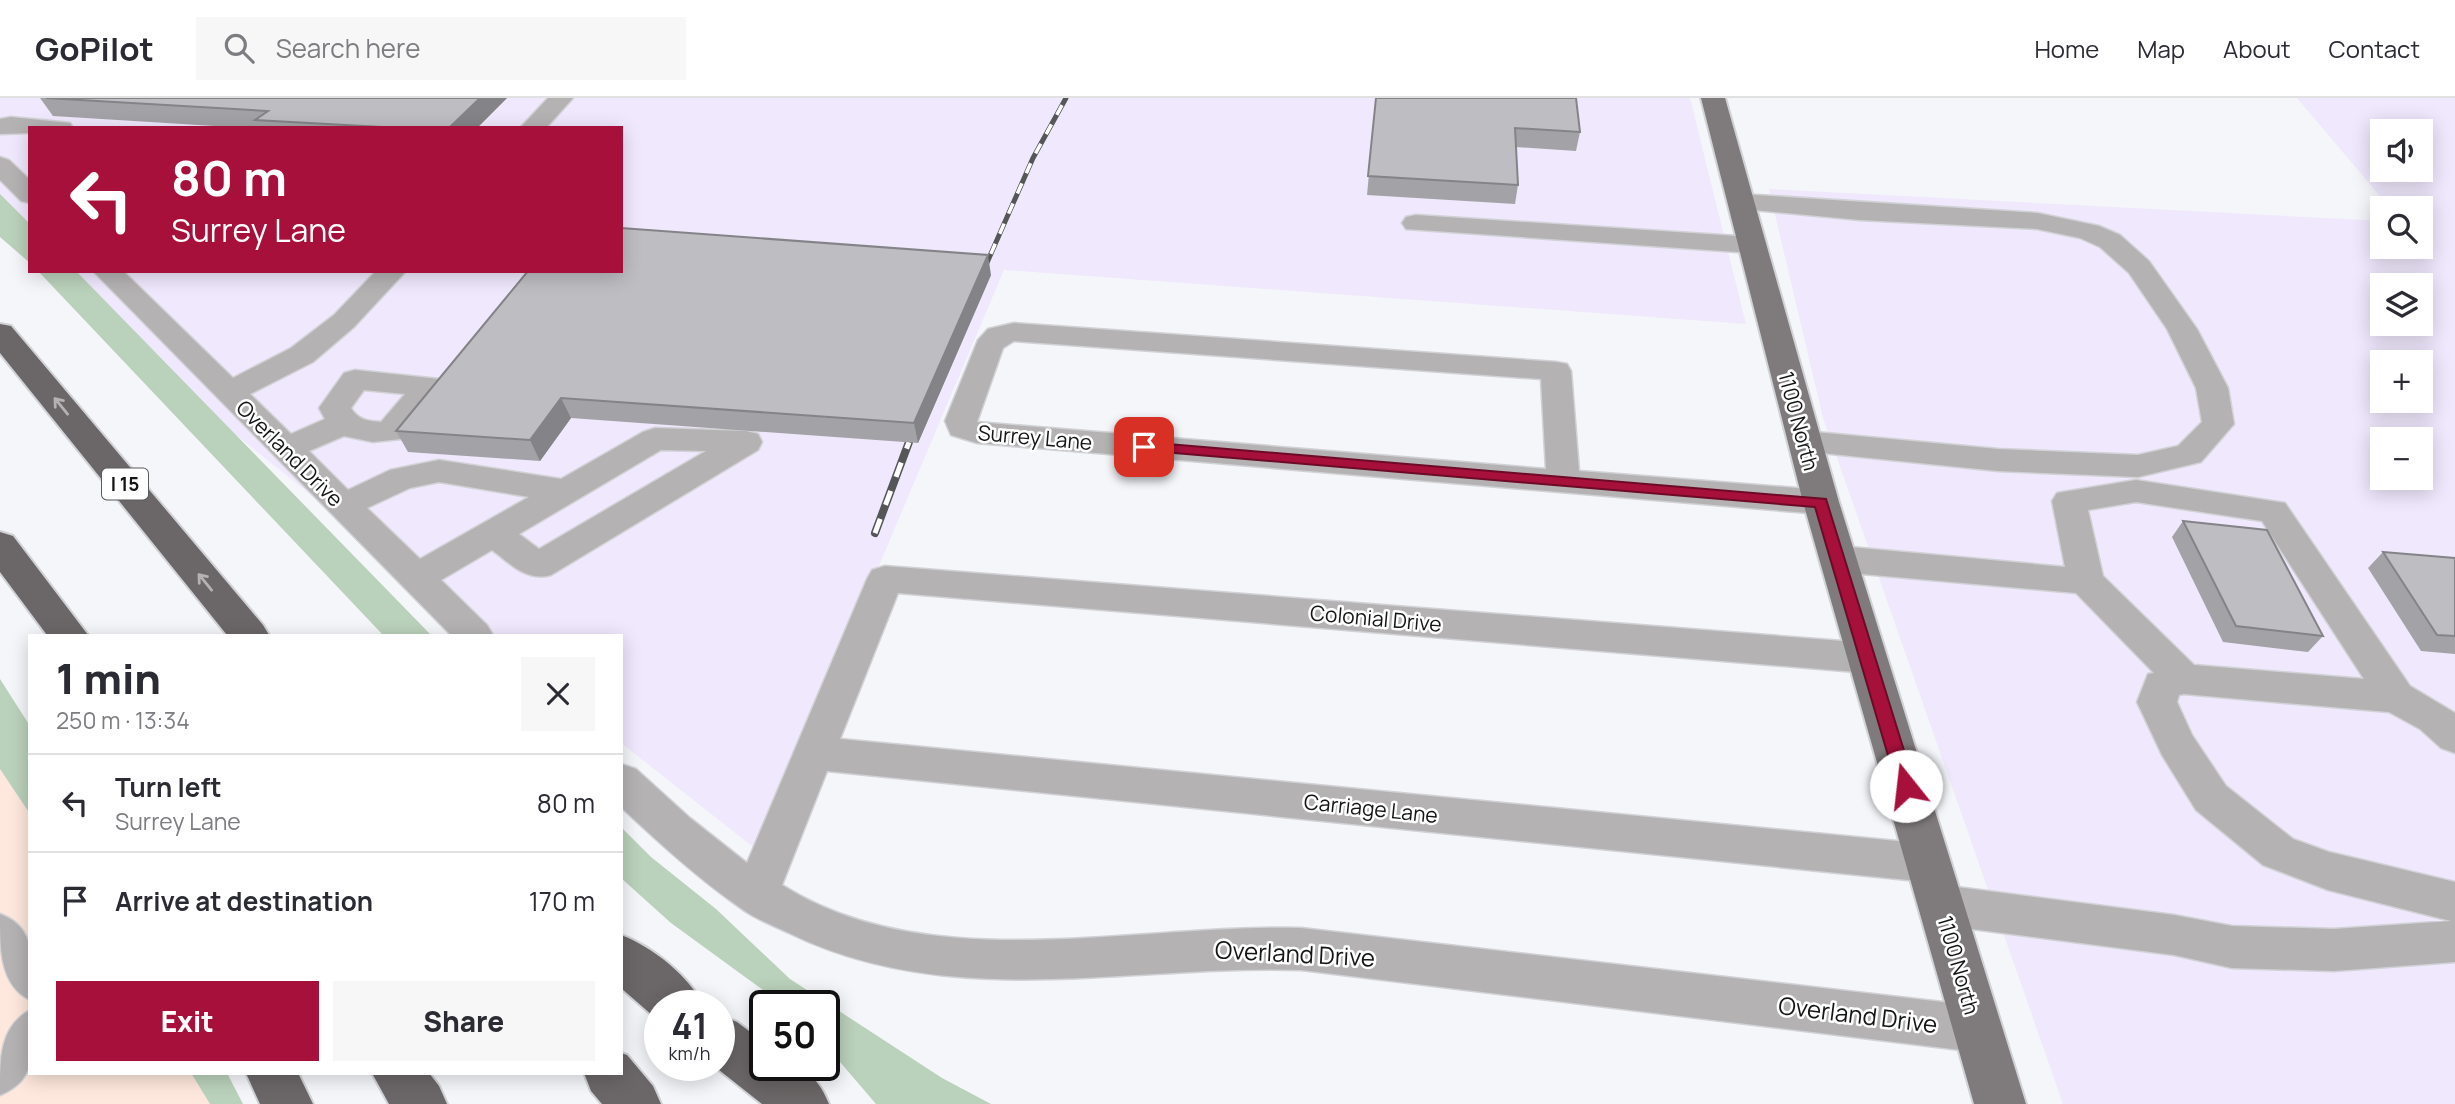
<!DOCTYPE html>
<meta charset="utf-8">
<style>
body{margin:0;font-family:Manrope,sans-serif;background:#f7f7f7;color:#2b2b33;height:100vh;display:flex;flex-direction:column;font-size:26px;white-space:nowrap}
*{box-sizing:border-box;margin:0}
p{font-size:23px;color:#7c7c81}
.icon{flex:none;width:38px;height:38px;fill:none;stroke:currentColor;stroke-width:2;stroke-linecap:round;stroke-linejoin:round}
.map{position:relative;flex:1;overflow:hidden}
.details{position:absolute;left:28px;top:536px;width:595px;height:441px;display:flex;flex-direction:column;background:#fff;border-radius:0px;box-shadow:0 4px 18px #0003}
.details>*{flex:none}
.hud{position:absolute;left:28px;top:28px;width:595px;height:147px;border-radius:0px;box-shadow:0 4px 18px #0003;background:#a8103c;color:#fff;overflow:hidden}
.controls{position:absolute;left:2370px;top:21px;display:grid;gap:14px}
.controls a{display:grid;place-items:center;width:63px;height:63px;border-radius:0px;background:#fff;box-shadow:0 4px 18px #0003;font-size:35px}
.speed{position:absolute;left:644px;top:892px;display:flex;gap:14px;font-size:35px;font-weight:700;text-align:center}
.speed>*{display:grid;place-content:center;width:91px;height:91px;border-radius:50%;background:#fff;box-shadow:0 4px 18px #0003;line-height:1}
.speed small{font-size:18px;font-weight:400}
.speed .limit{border:4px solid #111;border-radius:10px;background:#fff;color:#111}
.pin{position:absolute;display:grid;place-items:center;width:60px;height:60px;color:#fff;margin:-30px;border-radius:14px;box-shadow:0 4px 10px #0006}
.me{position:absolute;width:77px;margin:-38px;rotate:344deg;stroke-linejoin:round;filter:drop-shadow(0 0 5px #0008)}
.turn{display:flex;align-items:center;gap:24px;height:147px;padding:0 28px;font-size:32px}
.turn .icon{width:91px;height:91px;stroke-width:2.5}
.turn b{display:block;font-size:49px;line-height:60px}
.round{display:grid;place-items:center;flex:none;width:74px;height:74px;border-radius:0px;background:#f7f7f7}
.headline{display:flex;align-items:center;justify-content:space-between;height:119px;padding:0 28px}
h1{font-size:42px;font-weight:800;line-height:52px}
.button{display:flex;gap:14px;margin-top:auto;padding:14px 28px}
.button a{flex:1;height:80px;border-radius:0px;background:#a8103c;color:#fff;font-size:28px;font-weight:800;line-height:80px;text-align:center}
.button a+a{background:#f7f7f7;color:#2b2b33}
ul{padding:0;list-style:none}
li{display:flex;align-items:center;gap:21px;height:98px;padding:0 28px;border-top:2px solid #e1e1e2}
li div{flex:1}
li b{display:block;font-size:26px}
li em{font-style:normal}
header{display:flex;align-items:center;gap:42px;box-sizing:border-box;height:98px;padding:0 35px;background:#fff;border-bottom:2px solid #e1e1e2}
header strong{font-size:33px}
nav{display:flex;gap:38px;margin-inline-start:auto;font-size:24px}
.search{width:490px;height:63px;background:#f7f7f7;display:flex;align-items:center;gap:18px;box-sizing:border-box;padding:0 24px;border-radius:0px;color:#7c7c81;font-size:26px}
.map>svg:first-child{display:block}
.commercial{fill:#fee7dc}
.industrial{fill:#f0e8fd;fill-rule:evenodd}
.green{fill:#bad1bb}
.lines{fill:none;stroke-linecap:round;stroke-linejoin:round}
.minor-casing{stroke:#d1d2d6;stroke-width:3}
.major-casing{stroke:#d1d2d6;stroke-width:4}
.highway-casing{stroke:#d1d2d6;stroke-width:4}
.minor{fill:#b5b2b3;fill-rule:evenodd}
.major{fill:#7f7a7b;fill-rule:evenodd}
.highway{fill:#6b6667;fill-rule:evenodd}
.rail-far1-casing{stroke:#555658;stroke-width:5}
.rail-casing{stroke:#555658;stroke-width:8}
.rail-far1{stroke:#fff;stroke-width:3.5;stroke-dasharray:11;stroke-linecap:butt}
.rail{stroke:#fff;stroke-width:5;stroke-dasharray:15;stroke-linecap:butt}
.wall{fill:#a3a3a7}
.shaded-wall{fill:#848488}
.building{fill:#bdbdc2;stroke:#848488;stroke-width:2}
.oneway{stroke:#b5b2b3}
.route{fill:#a8103c;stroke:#6d0a27;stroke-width:2}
.labels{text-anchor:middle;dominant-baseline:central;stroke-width:5;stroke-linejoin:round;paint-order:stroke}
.shield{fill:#fff;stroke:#5a5b5c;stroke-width:2}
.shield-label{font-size:19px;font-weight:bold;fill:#141516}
.street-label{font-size:21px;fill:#141516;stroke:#fff}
.near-street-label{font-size:24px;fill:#141516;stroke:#fff}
</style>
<header>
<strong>GoPilot</strong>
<div class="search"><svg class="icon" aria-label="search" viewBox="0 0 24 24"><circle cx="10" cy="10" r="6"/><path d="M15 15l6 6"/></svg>Search here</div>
<nav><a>Home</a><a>Map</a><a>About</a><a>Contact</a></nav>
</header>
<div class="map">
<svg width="2455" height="1006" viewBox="0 0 2455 1006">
<rect width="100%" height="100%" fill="#f5f6fa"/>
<path class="commercial" d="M0,671L30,716V975H191L210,1006H0Z"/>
<path class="industrial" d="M0,0H1690L1746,226L1004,172L760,749H753L621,645V537H487L133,255L52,173H621V30H30V150L0,120Z
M2297,0H2455V1006H2063L1823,320L1769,91L2382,123V149H2420V110H2390ZM2382,33H2420V72H2382ZM2382,187H2420V226H2382ZM2382,264H2420V303H2382ZM2382,341H2420V380H2382Z"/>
<path class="green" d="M0,96L30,126V165L0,139Z
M38,173H76L431,537H383Z
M0,581L30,628V716L0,671Z
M621,729L651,759L716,811L790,881L942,980L991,1006H876L840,964L832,943L824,937V908H785L671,825L621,780Z
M191,975H227L243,1006H210Z"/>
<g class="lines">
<g class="minor-casing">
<path id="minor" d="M548,0H573L546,30H520Z
M11,19L70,25L73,30H30V35L0,36V21Z
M0,59L9,62L30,82V105L21,103L0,82Z
M1741,96L2037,115L2099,128L2120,137L2149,163L2197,231L2228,290L2234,326L2201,364L2138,379L1998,373L1792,352L1788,344L1792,336L1804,333L1998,351L2138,357L2178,348L2202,324L2196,290L2167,231L2129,175L2100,149L2080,140L2037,131L1860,122L1732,110L1728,104L1732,98Z
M1416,117L1752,139L1762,141L1766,147L1762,153L1752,155L1406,131L1402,125L1406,119Z
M93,173H123L233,280L291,250L334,217L376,173H406L354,229L313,264L250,296L291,336L325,321L319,310L344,275L355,272L439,281L444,288L401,341L373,344L344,338L309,353L348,392L390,372L439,362L561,381L643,334L655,330L746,333L758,336L762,344L758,352L551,477C526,484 511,466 492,452L441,482L487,527L493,537H451ZM364,292L405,296L381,324C368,323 358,322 351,310ZM661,352L706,353L539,451L519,436ZM439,384L529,399L420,461L367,410L410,390Z
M1014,225L1556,264L1567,266L1571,273L1579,373L1821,392L1833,396L1838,404L1833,412L1821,416L977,345L951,337L945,323L978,242L988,231ZM1014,243L1541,281L1546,371L977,324L1003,250Z
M2136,382L2285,405L2410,588L2455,615V655L2441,650L2420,631L2389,614L2184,596L2179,597L2177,604L2192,637L2226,688L2293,741L2329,754L2455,784V864L2334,873L2232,870L2174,857L1941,827L1925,821L1919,807L1925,793L1941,787L2174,817L2232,828L2334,831L2451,823L2328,792L2263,767L2196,712L2162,657L2137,604L2148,576L2154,575L2076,495L1839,474L1826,470L1821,461L1826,452L1839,448L2065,469L2052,403L2057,395ZM2136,404L2262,423L2364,581L2194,567L2103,478L2088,412Z
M885,468L1868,545L1882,550L1887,560L1882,570L1868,575L898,495L840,641L1928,746L1943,752L1950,765L1943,778L1928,784L827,673L782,787C930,881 1136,825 1301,830L1977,908L1994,915L2001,931L1994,947L1977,954L1301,872C1129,866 952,915 789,835C774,828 756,821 742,811C700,782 659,745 621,709V666L636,671L690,720L747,765L867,481L872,472Z
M0,816C40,831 30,867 30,902C0,887 0,851 0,816Z
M30,912C30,950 41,980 0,997C0,959 0,929 30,912Z"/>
</g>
<g class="major-casing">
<path id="major" d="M1701,0H1725L1839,404L2026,1006H1974L1803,404Z"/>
</g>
<g class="highway-casing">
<path id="highway" d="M0,226L11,228L263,527L269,537H227L0,255Z
M0,434L13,438L88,537H47L0,474Z
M621,837C651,848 691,879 703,908H660V924L621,890Z
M719,917L737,924L765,945V968C800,968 815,972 829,1006H762L714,968H719Z
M621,955L627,957L653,988L661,1006H602L591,993L584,975H621Z
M246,975H298L313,1006H260Z
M372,975H429L439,988L447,1006H389Z"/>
</g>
<use href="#minor" class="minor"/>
<use href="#major" class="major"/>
<use href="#highway" class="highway"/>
<g class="rail-far1-casing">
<path id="rail-far1" d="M982,176L1033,60L1066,0"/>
</g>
<g class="rail-casing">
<path id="rail" d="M875,435L909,344"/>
</g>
<use href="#rail-far1" class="rail-far1"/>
<use href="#rail" class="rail"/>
</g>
<path class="wall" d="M40,0H507L477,30H247L53,18Z
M1376,0L1580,34L1576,53L1516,49L1518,87L1515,106L1367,97Z
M991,177L918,345L571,320L540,363L408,354L396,333Z
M2183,423L2323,538L2308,554L2223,544L2172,439Z
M2383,454L2455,460V556L2421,553L2368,470Z"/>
<path class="shaded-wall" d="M480,0H507L477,30H449Z
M988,157L991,177L918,345L914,325Z
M561,300L571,320L540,363L530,342Z"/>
<path class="building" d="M46,0H480L449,30H400L255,22L268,13Z
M1376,0H1576L1580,34L1515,30L1518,87L1368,78Z
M621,130L988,157L914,325L561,300L530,342L396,333L528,173H621Z
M2183,423L2267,432L2323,538L2236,528Z
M2383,454L2455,460V538L2437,537Z"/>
<defs><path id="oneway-shaft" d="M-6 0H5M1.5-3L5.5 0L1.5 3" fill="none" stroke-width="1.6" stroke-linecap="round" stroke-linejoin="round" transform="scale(1.75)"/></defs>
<g class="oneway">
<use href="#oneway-shaft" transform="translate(61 308) rotate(-129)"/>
<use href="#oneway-shaft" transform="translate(205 484) rotate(-129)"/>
</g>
<path class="route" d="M1144,344L1826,401L1915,688L1906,696L1897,688L1815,409L1139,352L1137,349Z"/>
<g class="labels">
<rect class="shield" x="102" y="370.5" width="46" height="31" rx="5"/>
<g class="shield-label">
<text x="125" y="386">I 15</text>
</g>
<g class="street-label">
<text transform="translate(1799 323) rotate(75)">1100 North</text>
<text transform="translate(1035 339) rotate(5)">Surrey Lane</text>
<text transform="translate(290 355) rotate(45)">Overland Drive</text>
<text transform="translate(1376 520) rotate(5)">Colonial Drive</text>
<text transform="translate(1371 710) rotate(6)">Carriage Lane</text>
<text transform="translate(1959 867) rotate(74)">1100 North</text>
</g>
<g class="near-street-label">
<text transform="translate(1295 855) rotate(3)">Overland Drive</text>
<text transform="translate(1858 916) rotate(7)">Overland Drive</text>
</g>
</g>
</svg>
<div class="controls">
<a><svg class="icon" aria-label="sound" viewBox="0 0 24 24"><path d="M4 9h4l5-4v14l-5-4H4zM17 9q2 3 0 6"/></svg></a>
<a><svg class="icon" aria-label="search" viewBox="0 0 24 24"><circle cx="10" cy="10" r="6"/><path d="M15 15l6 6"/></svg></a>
<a><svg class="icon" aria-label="layers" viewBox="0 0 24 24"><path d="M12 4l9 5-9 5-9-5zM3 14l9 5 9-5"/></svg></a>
<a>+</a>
<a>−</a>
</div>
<div class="speed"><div>41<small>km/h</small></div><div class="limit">50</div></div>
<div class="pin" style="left:1144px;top:349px;background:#d93025"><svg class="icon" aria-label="arrive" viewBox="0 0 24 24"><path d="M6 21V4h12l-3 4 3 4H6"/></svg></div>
<svg class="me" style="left:1906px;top:688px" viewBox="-20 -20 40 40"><circle r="19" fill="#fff"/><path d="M0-13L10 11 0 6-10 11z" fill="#a8103c"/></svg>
<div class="hud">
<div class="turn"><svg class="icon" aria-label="left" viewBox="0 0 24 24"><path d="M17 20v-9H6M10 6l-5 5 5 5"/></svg><div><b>80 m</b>Surrey Lane</div></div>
</div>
<section class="details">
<div class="headline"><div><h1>1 min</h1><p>250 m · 13:34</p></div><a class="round"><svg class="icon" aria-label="close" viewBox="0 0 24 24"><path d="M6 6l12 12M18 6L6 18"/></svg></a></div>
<ul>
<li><svg class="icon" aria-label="left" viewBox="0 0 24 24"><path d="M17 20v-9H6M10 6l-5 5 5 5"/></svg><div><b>Turn left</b><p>Surrey Lane</p></div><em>80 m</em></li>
<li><svg class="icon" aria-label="arrive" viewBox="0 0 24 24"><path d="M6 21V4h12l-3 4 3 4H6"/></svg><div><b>Arrive at destination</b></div><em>170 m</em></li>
</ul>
<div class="button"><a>Exit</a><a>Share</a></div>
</section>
</div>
